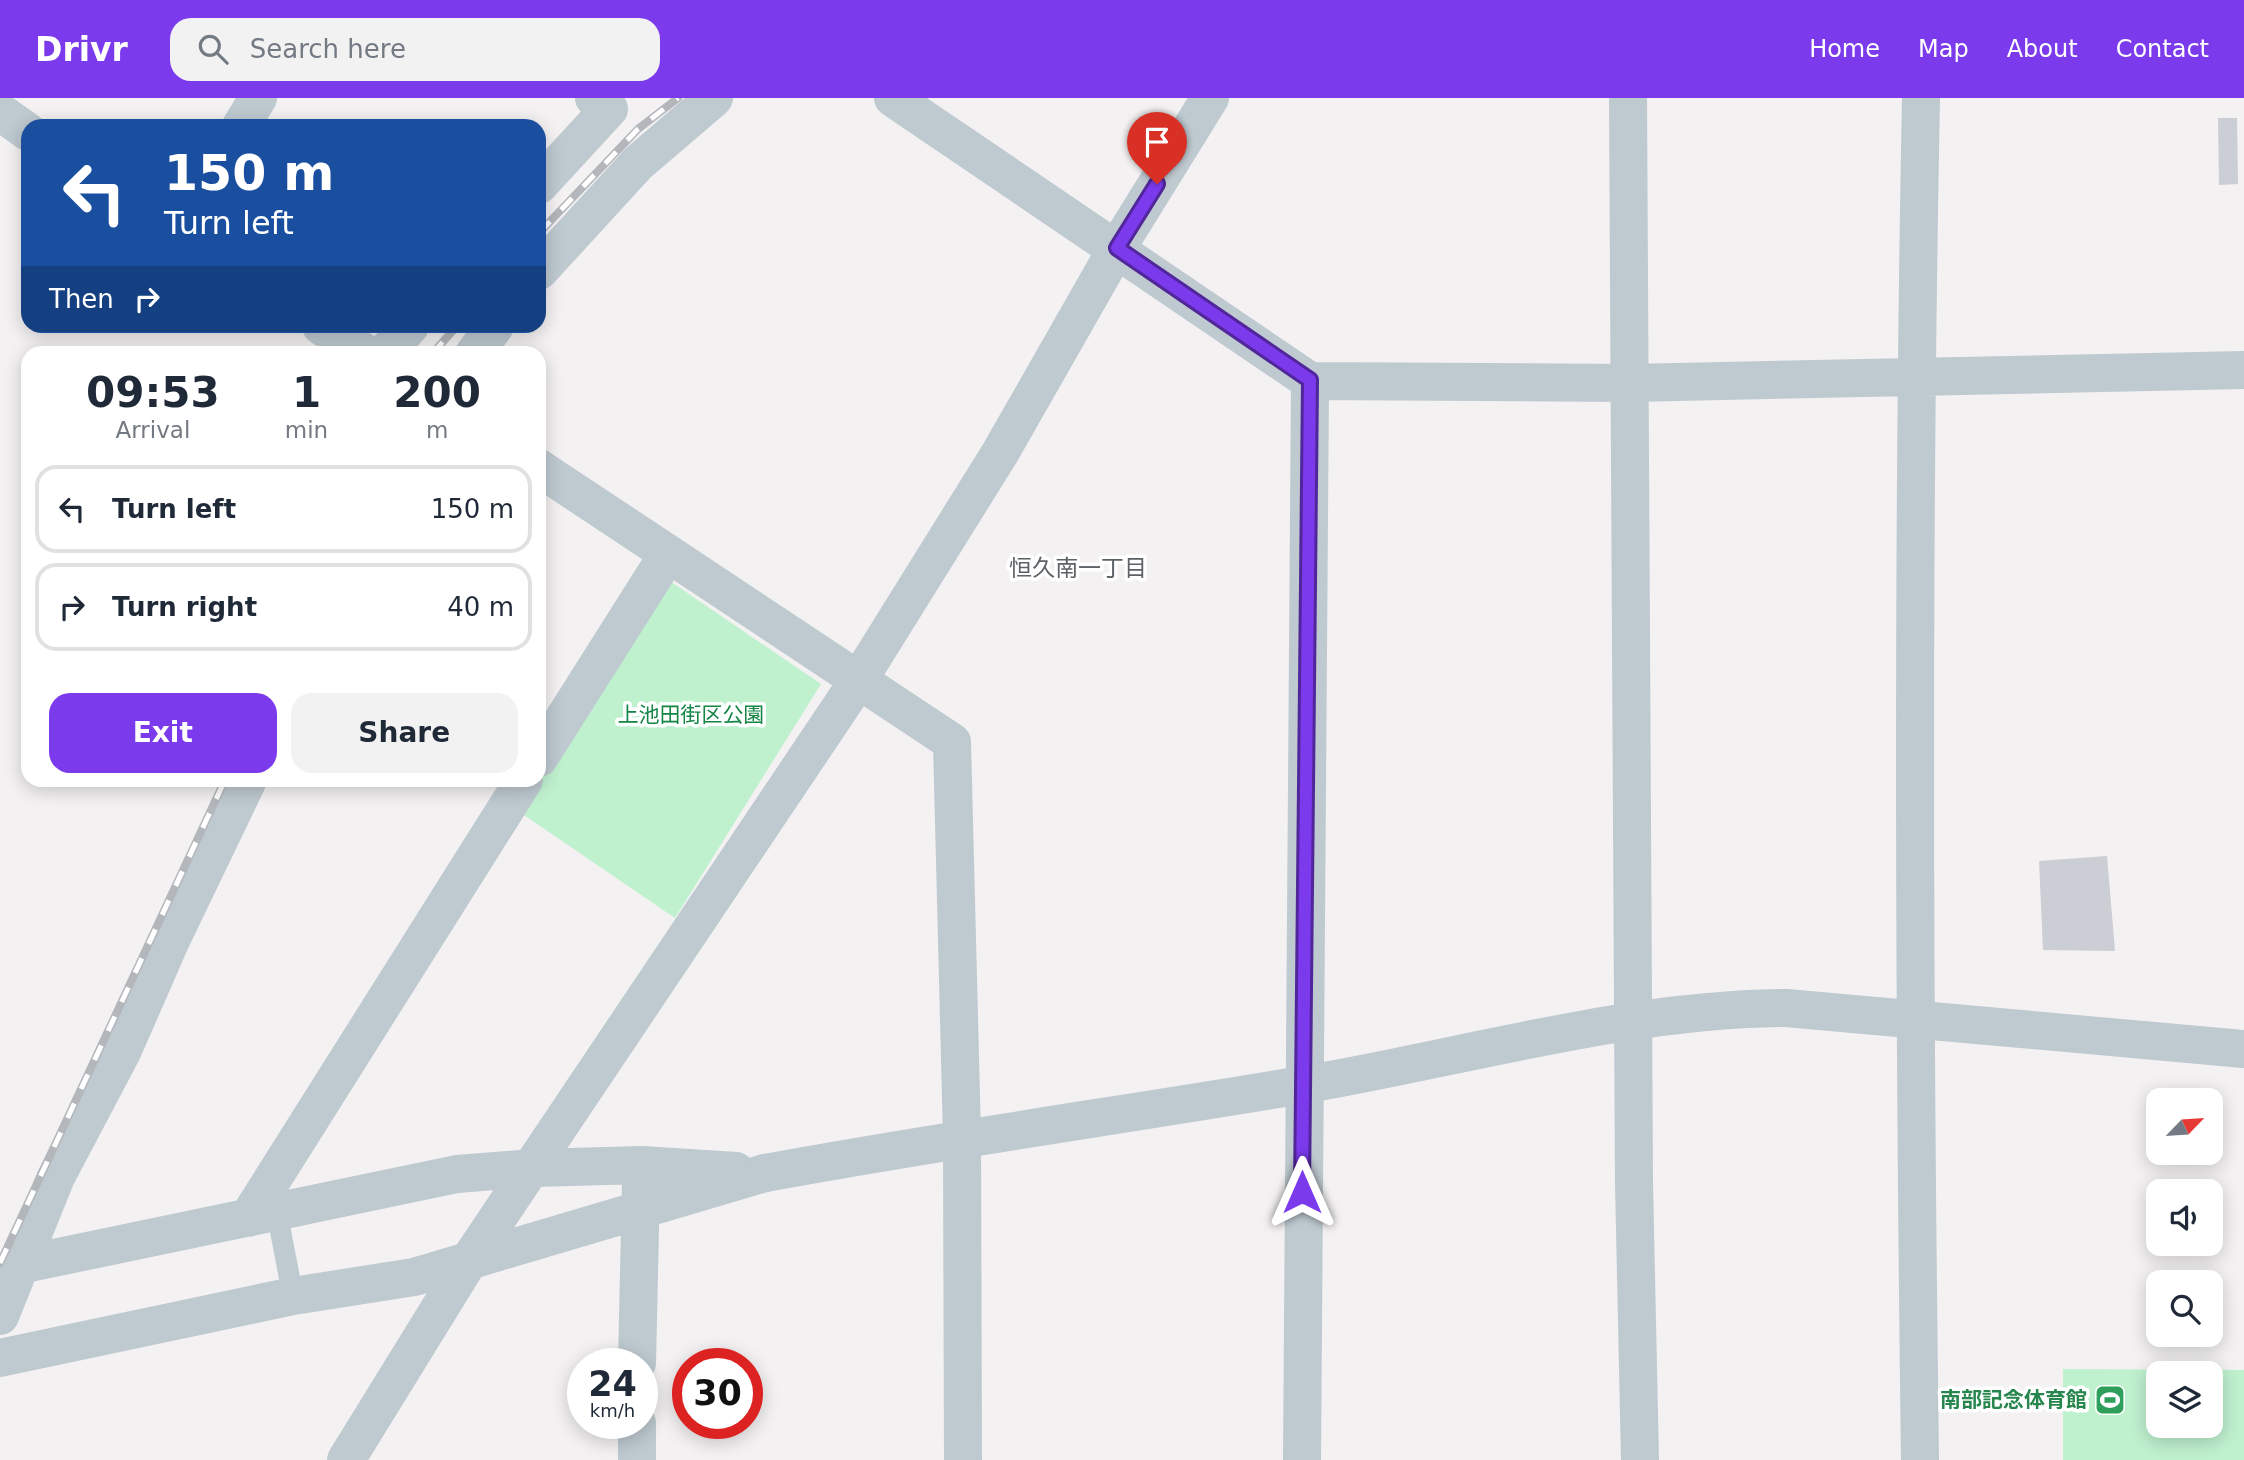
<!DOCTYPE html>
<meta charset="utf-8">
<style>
body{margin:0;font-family:"DejaVu Sans","Noto Sans JP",sans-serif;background:#f2f2f3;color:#1f2937;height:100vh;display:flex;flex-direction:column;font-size:26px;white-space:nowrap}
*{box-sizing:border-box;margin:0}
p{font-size:23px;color:#747a83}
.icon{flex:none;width:38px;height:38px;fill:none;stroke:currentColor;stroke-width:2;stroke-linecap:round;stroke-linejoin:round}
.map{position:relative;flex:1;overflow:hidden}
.details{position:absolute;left:21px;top:248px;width:525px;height:441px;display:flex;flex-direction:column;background:#fff;border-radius:21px;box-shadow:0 4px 18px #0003}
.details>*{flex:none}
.hud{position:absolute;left:21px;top:21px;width:525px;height:214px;border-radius:21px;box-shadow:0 4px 18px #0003;background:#1a4fa0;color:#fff;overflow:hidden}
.needle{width:46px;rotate:65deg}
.tools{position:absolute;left:2146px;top:990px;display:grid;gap:14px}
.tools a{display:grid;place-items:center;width:77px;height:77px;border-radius:14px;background:#fff;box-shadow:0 4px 18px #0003;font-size:35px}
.speed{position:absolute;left:567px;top:1250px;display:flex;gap:14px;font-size:35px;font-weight:700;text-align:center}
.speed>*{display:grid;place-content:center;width:91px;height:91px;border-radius:50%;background:#fff;box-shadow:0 4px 18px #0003;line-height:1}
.speed small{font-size:18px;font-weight:400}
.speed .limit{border:10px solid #d22;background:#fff;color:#111}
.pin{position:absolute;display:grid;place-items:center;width:60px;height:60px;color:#fff;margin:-72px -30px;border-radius:50% 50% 50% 0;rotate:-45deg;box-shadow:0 0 7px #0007}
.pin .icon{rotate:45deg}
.me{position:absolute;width:77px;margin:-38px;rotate:0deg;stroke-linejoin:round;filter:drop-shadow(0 0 5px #0008)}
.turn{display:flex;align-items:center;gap:24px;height:147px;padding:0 28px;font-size:32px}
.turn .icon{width:91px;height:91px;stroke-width:2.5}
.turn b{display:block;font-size:49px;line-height:60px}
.then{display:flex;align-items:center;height:66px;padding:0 28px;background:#0003;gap:14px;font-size:26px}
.eta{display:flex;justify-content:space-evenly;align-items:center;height:119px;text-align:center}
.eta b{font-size:42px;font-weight:800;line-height:49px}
.button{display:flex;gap:14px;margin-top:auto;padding:14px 28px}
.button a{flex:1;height:80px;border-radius:21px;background:#7c3aed;color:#fff;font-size:28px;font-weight:800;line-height:80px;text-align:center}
.button a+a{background:#f2f2f3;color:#1f2937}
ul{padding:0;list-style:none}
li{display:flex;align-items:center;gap:21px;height:88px;margin:0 14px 10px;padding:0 14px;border:4px solid #e0e1e3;border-radius:21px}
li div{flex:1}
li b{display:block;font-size:26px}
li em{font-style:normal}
header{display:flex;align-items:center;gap:42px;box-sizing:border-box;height:98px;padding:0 35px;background:#7c3aed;color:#fff}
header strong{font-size:33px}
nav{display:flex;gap:38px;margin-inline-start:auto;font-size:24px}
.search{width:490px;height:63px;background:#f2f2f3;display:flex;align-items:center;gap:18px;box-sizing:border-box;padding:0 24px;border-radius:21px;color:#747a83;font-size:26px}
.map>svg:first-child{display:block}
.green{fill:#bff1cf;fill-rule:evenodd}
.building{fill:#cbced4}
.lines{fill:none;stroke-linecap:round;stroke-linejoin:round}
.service{stroke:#bec9d0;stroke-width:21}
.minor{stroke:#bec9d0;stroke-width:38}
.tertiary{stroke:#bec9d0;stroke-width:38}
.rail-casing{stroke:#b3b7bb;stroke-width:8}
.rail{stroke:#fff;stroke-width:5;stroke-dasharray:16;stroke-linecap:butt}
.route-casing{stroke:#51269a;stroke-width:18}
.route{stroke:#7c3aed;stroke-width:12}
.labels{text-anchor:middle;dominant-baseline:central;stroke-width:7;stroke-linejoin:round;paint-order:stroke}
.park-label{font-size:21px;fill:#148545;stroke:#fff}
.leisure-label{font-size:21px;font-weight:bold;fill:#27864d;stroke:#fff;text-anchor:end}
.neighbourhood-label{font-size:23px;fill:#5d6266;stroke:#fff}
</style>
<header>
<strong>Drivr</strong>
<div class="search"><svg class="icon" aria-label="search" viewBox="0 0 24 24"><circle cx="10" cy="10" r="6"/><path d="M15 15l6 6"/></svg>Search here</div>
<nav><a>Home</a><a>Map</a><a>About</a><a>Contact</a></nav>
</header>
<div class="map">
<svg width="2244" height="1362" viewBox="0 0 2244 1362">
<rect width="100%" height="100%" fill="#f3f1f1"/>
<path class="green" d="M664,479L821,586L675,820L521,715Z
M2063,1271L2244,1272V1362H2063ZM2158,1276H2210V1328H2158Z"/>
<path class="building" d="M2218,20H2237L2238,86L2219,87Z
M2107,758L2115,853L2043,852L2039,763Z"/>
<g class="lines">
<path class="service" d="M277,1115L293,1198"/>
<path class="minor" d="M893,0L1310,283L1630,285L2244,272
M1628,0L1634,1085L1640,1362
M0,14L28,34
M241,28L258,0
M539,87L609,11L594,0
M539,173L638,65L714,0
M321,228L367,256
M384,256L410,228
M474,256L495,228
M539,370L952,644L962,1039L963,1362
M539,660L668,456
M248,1120L524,682
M20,1167L457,1076L533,1070L642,1067L736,1073
M0,1218L56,1079L122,954L171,842L248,682
M0,1260L293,1198L414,1179L765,1075
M637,1265L641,1085
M346,1362L470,1161L858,583L1000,355L1117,150L1210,0
M637,1362V1325
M1302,1362L1310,283
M1920,1362C1914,908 1912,454 1921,0"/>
<path class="tertiary" d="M765,1075C944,1042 1123,1017 1302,987C1461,960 1625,911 1786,910L2244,951"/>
<g class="rail-casing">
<path id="rail" d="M539,135L638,31L678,0
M432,256L457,228
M0,1165L225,682"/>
</g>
<use href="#rail" class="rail"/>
</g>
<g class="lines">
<g class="route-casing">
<path id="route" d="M1157,86L1117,150L1310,282L1302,1094"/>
</g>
<use href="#route" class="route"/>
</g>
<defs>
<g id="stadium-square" transform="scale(1.575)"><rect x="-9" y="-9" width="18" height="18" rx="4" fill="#2e9e5b" stroke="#fff"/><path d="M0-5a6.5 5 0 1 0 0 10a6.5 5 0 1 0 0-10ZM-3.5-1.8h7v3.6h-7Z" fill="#fff"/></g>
</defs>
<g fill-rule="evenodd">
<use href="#stadium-square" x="2110" y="1302"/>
</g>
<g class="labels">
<g class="park-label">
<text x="691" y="617">上池田街区公園</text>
</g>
<g class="leisure-label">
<text x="2087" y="1302">南部記念体育館</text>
</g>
<g class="neighbourhood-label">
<text x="1078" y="470">恒久南一丁目</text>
</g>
</g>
</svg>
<div class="tools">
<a><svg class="needle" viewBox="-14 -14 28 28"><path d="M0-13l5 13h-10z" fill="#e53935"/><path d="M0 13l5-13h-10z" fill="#747a83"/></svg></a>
<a><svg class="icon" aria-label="sound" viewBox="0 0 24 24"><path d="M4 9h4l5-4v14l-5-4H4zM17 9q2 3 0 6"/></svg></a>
<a><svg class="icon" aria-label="search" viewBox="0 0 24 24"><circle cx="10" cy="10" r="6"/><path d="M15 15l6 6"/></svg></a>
<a><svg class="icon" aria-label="layers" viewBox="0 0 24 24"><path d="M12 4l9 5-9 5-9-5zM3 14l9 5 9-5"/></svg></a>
</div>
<div class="speed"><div>24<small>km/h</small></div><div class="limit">30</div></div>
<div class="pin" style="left:1157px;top:86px;background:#d93025"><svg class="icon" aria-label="arrive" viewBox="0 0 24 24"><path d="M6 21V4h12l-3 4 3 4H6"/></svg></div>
<svg class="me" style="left:1302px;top:1094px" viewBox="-20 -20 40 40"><path d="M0-17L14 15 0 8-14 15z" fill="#7c3aed" stroke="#fff" stroke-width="4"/></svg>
<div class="hud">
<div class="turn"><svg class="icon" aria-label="left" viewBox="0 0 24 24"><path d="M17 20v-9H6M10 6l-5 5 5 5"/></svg><div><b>150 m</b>Turn left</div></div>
<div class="then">Then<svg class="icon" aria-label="right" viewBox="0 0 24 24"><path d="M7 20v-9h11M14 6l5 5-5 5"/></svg></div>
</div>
<section class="details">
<div class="eta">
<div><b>09:53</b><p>Arrival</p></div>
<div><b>1</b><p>min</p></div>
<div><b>200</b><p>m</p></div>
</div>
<ul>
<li><svg class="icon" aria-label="left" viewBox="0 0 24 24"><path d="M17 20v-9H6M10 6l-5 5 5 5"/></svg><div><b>Turn left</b></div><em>150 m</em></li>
<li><svg class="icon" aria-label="right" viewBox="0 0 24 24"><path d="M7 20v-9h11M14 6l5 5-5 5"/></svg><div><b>Turn right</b></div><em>40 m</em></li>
</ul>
<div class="button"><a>Exit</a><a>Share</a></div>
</section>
</div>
